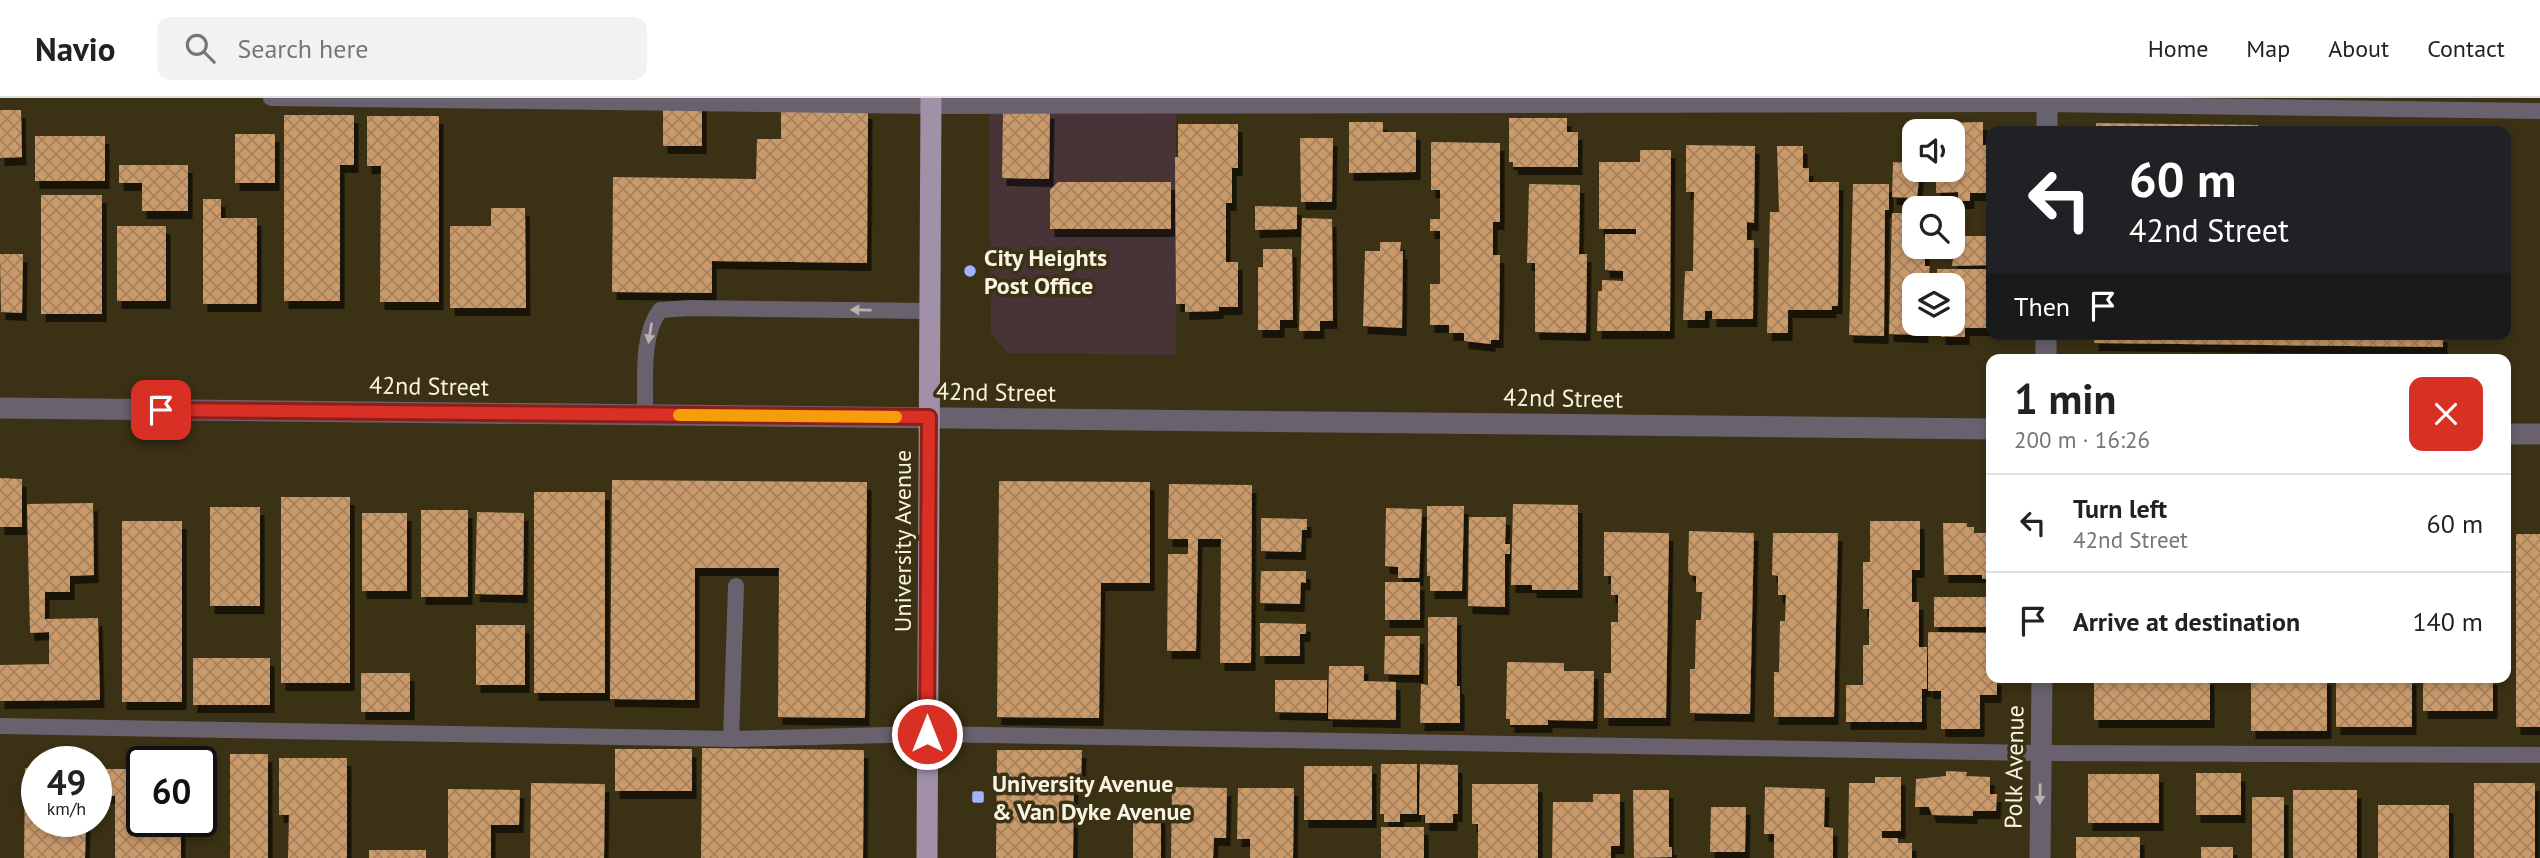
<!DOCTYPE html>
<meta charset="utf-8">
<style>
body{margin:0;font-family:"PT Sans",sans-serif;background:#f2f2f2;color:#222;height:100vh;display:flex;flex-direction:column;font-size:26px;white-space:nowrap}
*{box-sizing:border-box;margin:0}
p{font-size:23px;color:#767676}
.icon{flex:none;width:38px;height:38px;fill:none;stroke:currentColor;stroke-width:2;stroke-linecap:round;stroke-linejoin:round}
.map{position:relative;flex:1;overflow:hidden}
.sheet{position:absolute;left:1986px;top:256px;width:525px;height:329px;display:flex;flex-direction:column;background:#fff;border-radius:14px;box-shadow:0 4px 10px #0003}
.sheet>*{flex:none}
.banner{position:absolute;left:1986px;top:28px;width:525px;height:214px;border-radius:14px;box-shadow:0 4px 10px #0003;background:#202124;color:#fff;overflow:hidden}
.controls{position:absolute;left:1902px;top:21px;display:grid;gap:14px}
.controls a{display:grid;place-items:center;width:63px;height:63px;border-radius:14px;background:#fff;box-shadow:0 4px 10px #0003;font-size:35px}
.speed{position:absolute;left:21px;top:648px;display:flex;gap:14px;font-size:35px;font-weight:700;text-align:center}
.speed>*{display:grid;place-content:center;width:91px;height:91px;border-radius:50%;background:#fff;box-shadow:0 4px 10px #0003;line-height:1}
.speed small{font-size:18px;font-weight:400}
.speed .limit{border:4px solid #111;border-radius:10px;background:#fff;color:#111}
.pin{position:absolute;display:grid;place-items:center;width:60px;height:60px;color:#fff;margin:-30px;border-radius:14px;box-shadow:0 4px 10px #0006}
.me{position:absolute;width:77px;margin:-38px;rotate:0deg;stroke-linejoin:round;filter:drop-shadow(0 0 5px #0008)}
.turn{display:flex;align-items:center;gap:24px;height:147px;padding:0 28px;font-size:32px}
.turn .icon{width:91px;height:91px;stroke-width:2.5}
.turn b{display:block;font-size:49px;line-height:60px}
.then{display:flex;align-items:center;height:66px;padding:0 28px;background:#0003;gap:14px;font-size:26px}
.round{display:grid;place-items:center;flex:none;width:74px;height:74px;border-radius:14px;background:#f2f2f2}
.headline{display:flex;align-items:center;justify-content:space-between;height:119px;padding:0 28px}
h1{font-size:42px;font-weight:700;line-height:52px}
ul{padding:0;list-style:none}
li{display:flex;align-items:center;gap:21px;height:98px;padding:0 28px;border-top:2px solid #e0e0e0}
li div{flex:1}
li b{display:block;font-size:26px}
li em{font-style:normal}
header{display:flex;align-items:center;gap:42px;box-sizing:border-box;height:98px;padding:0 35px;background:#fff;border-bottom:2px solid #e0e0e0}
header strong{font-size:33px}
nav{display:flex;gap:38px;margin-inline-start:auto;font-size:24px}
.search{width:490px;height:63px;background:#f2f2f2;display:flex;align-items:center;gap:18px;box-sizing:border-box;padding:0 24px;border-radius:14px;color:#767676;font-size:26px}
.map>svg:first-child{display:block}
.commercial{fill:#483336}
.building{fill:url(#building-cross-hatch);filter:url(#shadow)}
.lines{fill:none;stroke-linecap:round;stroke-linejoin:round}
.lane{stroke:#69626e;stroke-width:16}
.street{stroke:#69626e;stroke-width:21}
.primary{stroke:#a090a8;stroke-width:21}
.oneway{fill:#b9b2ae}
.route-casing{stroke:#8d1f18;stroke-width:18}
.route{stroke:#d93025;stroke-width:12}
.slow{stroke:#f59e0b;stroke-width:12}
.poi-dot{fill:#a1b3fd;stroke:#3b3114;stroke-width:2.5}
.labels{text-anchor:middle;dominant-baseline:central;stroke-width:7;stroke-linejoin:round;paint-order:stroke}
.poi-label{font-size:24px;font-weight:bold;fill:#faf4e3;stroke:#3b3114;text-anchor:start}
.street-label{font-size:24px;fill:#faf4e3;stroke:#3b3114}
</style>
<header>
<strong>Navio</strong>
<div class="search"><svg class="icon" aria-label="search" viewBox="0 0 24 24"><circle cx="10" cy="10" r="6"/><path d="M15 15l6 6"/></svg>Search here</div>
<nav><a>Home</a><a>Map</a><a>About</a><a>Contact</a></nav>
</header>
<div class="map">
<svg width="2540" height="760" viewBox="0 0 2540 760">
<defs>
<pattern id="building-cross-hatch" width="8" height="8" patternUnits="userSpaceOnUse" patternTransform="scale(1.75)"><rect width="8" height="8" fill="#cb9a6b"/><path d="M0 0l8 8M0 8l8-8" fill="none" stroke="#a5825f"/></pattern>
<filter id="shadow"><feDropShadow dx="4.5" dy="8" stdDeviation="0" flood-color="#0009"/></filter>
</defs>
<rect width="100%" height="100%" fill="#3b3114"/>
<path class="commercial" d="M1176,12V257L1008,255L991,236L989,13Z"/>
<path class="building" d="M663,5H702V48H663Z
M0,12H21L22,59L0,60Z
M781,12L868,13L867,165L712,163V195L612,194L613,79L756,81L757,41H781Z
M1003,13H1050L1049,81L1002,80Z
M284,17H354V67H340V203H284Z
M367,18H439V204H380L381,68H367Z
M1509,20H1567V34H1578V69H1513V64H1509Z
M1349,24H1383V34H1416V74L1349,75Z
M1983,24V47H1992V95H1970V103H1958V94L1936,95V72H1953V33H1935V25Z
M2096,25L2258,27V33H2096Z
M1178,26H1238V70H1232V105H1226V164H1238V209H1219V213L1185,214V206H1176L1175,59H1178Z
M235,36H275V85H235Z
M35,38H105V83H35Z
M1300,40H1333L1332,104H1301Z
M1431,44L1500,45V124H1493V157H1500L1499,242H1491V246L1464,243V235H1449V227H1430V186H1440V133H1430V121H1440V92H1431Z
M1686,47L1755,48L1754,125L1747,124V142H1754L1753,221H1712V213H1705V222H1683L1685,173H1693L1694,94H1686Z
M1777,48H1803V70H1809V84H1839L1838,208H1832V212H1788V235H1767L1770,114H1779Z
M1640,52H1671L1670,233H1597L1598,193H1602V182L1623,183V173L1605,172V136H1636V131H1599V64H1640Z
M1893,64L1914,65V72H1920L1917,100L1892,99Z
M119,67H188V113H142V85H119Z
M1058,84H1171V131H1050V92Z
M1529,86L1580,87L1579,156H1587L1586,235L1535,234V165H1527Z
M1853,86H1889V112H1885L1884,238L1849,237Z
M41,97H102V216H41Z
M203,101H221V120H257V206H203Z
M1255,108L1297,109V131L1255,132Z
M491,110H525L526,210H450V128H491Z
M1892,115H1911V127H1914V149H1930V153H1925V168H1930L1929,176H1925L1923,187H1914V226H1924V237L1889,236Z
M1302,120L1332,121L1333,223H1320V233H1299Z
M117,128H166V203H117Z
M1960,138H1992V167L1952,168L1954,153H1960Z
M1380,144H1401L1400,153H1403L1402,230L1363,228L1365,153H1380Z
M1263,151H1292L1293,222H1280V232H1258V169H1263Z
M0,156H23L22,215L1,214Z
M1937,171H1992V230H1965V239H1941V230H1936V226H1953V187H1937Z
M2094,236H2443V249L2094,245Z
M0,380L22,381V429H0Z
M612,382L867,384L865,620L778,619L779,470H695V602L610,601Z
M999,383L1150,384V485H1101L1099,620L997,619Z
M1169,386L1252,387L1251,565H1220L1221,441H1198L1196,553H1167L1168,456H1188V441H1168Z
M534,394H605V595H534Z
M281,399H350V585H281Z
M93,405L94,477L70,478V494H45V521L98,520L100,602L0,603V567L49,566V534L30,535L27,406Z
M1513,406L1578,407V492H1532V487H1511Z
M1427,408H1464L1462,493H1430V478H1427Z
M210,409H260V508H210Z
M1386,410L1422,411L1419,480H1398V469L1385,468Z
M421,412H468V499H421Z
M477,414L524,415L523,497L475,496Z
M362,415H407V493H362Z
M1469,419H1506L1505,446H1510V456H1505V509L1468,508Z
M1261,420L1307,421V432H1302L1301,454L1261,453Z
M122,423H182V604H122Z
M1870,423H1920V472H1912V504H1919V549H1927V591H1922V624H1846V587H1863V547H1869V511H1863V464H1870Z
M1943,425H1967V429H1974V435H1992L1990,481H1982V477H1944Z
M1689,433L1754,435L1750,616L1690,615V571H1695L1696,522H1701L1702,494H1696V478L1690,477L1688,472Z
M1604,434L1669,435L1666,620H1604V575H1611V524H1618V497H1611V478H1604Z
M1773,435H1838L1834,619H1774V574H1779L1780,523H1785L1786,497H1778V478L1772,477Z
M2516,436H2540V629H2516Z
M1261,473H1306V485L1301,484L1300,506L1260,505Z
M1385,484H1420V522H1385Z
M1934,499H1992V529H1934Z
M1428,519H1457V588H1460V625H1420L1421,586L1428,587Z
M1260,525L1306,526V536H1300V558H1260Z
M476,527H525V587H476Z
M1928,534L1992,535V579H1997V597H1980V631H1941V593H1928Z
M1385,538H1420L1419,577L1384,576Z
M193,560H270V607H193Z
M1507,564L1564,565V573H1594L1593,623L1548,622V627H1510V621H1506Z
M1329,568H1364V583L1396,584V622L1328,621Z
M361,575H410V614H361Z
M2094,579H2210V622H2094Z
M2251,579H2327V633H2251Z
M2336,579H2412V629H2336Z
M2423,579H2493V613H2423Z
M1275,582H1327V615L1275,614Z
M702,650L864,652L863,760H701Z
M615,651H692V693H615Z
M997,652H1082L1081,682H1074L1073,760H996Z
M230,656H268V760H230Z
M279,660H347V760H288L289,717H279Z
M1381,666H1417V716H1400V724H1384V716H1380Z
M1420,666L1458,667V716H1453V725H1425V717H1419Z
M1304,668H1372V722H1304Z
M25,670H37V723H86L85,760H24Z
M96,671H142V723H181V760H115V698H96Z
M1946,673L1967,674L1966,678L1990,679V696H1997L1996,713H1973V718L1932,717L1929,709H1915L1916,681L1946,678Z
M2196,675H2241V717H2196Z
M2088,676H2159V725H2088Z
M1875,679H1901V733H1882V740H1898V745H1912V760H1848L1849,685H1875Z
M531,685L605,686L604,760H530Z
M2474,685H2535V760H2474Z
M1472,686H1538V760H1478V726H1472Z
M1172,689L1227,690L1226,740H1214L1213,760H1171Z
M1765,689L1825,691L1824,729L1833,730V760H1774V736H1764Z
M1238,690H1294L1293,760H1250V741H1237Z
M448,691L520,692L519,727H491V760H448Z
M1633,692H1669V749H1672V759L1634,760Z
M2293,692H2357V760H2293Z
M1593,696H1620V748H1611V760H1552L1553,704H1593Z
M2252,699H2284V760H2252Z
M2378,707H2449V760H2378Z
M1711,709H1746L1745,754H1710Z
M1161,716V760H1133V717Z
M1381,729H1424V760H1381Z
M2076,739H2140V760H2076Z
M2201,749H2233V760H2201Z
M369,752H426V760H369Z"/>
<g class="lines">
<path class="lane" d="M271,0L931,8L2047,6L2540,13
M645,317C646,285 640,239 660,212L690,210L929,213
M0,628L731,641L927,636L2041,655L2540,657
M731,641L736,488"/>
<path class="street" d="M2047,33V0
M2046,261V236
M0,310L1992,331
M2506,336H2540
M2040,760L2042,579"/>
<path class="primary" d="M927,760L931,0"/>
</g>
<defs><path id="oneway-solid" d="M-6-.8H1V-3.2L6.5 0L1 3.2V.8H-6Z" transform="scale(1.75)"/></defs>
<g class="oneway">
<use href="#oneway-solid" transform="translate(861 212) rotate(-179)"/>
<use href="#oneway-solid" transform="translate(650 235) rotate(99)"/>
<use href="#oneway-solid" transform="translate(2040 696) rotate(91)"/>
</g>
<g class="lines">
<g class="route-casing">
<path id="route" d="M161,312L929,319L927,636"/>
</g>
<use href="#route" class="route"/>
<path class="slow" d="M679,317L896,319"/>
</g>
<g class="poi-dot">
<circle cx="970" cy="173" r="7"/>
<rect x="971" y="692" width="14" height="14" rx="3.5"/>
</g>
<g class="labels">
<g class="poi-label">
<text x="984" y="159">City Heights<tspan x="984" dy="28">Post Office</tspan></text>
<text x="992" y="685">University Avenue<tspan x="992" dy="28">&amp; Van Dyke Avenue</tspan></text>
</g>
<g class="street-label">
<text transform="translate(429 288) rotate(1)">42nd Street</text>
<text transform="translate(996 294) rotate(1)">42nd Street</text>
<text transform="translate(1563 300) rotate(1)">42nd Street</text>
<text transform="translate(902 443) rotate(-90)">University Avenue</text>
<text transform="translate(2014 669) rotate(-89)">Polk Avenue</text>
</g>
</g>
</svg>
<div class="controls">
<a><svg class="icon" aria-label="sound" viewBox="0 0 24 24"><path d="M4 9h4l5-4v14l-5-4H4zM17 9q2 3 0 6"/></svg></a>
<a><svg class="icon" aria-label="search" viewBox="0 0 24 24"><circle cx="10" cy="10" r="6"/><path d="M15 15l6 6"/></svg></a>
<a><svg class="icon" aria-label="layers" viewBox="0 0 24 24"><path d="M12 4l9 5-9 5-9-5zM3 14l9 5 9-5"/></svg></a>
</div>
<div class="speed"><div>49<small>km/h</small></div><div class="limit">60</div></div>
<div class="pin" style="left:161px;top:312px;background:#d93025"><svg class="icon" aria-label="arrive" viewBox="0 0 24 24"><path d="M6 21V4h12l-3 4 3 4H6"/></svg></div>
<svg class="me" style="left:927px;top:636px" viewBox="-20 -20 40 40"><circle r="17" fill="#d93025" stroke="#fff" stroke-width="3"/><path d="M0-11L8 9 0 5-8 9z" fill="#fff"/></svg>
<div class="banner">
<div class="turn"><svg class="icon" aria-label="left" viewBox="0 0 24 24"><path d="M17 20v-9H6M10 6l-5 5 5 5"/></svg><div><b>60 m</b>42nd Street</div></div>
<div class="then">Then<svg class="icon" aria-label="arrive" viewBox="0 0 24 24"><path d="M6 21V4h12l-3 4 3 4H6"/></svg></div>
</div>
<section class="sheet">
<div class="headline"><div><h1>1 min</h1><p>200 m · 16:26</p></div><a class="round" style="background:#d93025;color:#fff"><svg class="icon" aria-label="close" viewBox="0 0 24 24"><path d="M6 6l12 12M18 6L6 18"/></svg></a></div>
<ul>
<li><svg class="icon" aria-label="left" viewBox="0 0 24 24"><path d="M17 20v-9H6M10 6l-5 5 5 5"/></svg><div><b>Turn left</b><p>42nd Street</p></div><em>60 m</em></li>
<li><svg class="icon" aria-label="arrive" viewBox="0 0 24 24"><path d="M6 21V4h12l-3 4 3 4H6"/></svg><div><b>Arrive at destination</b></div><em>140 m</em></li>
</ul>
</section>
</div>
